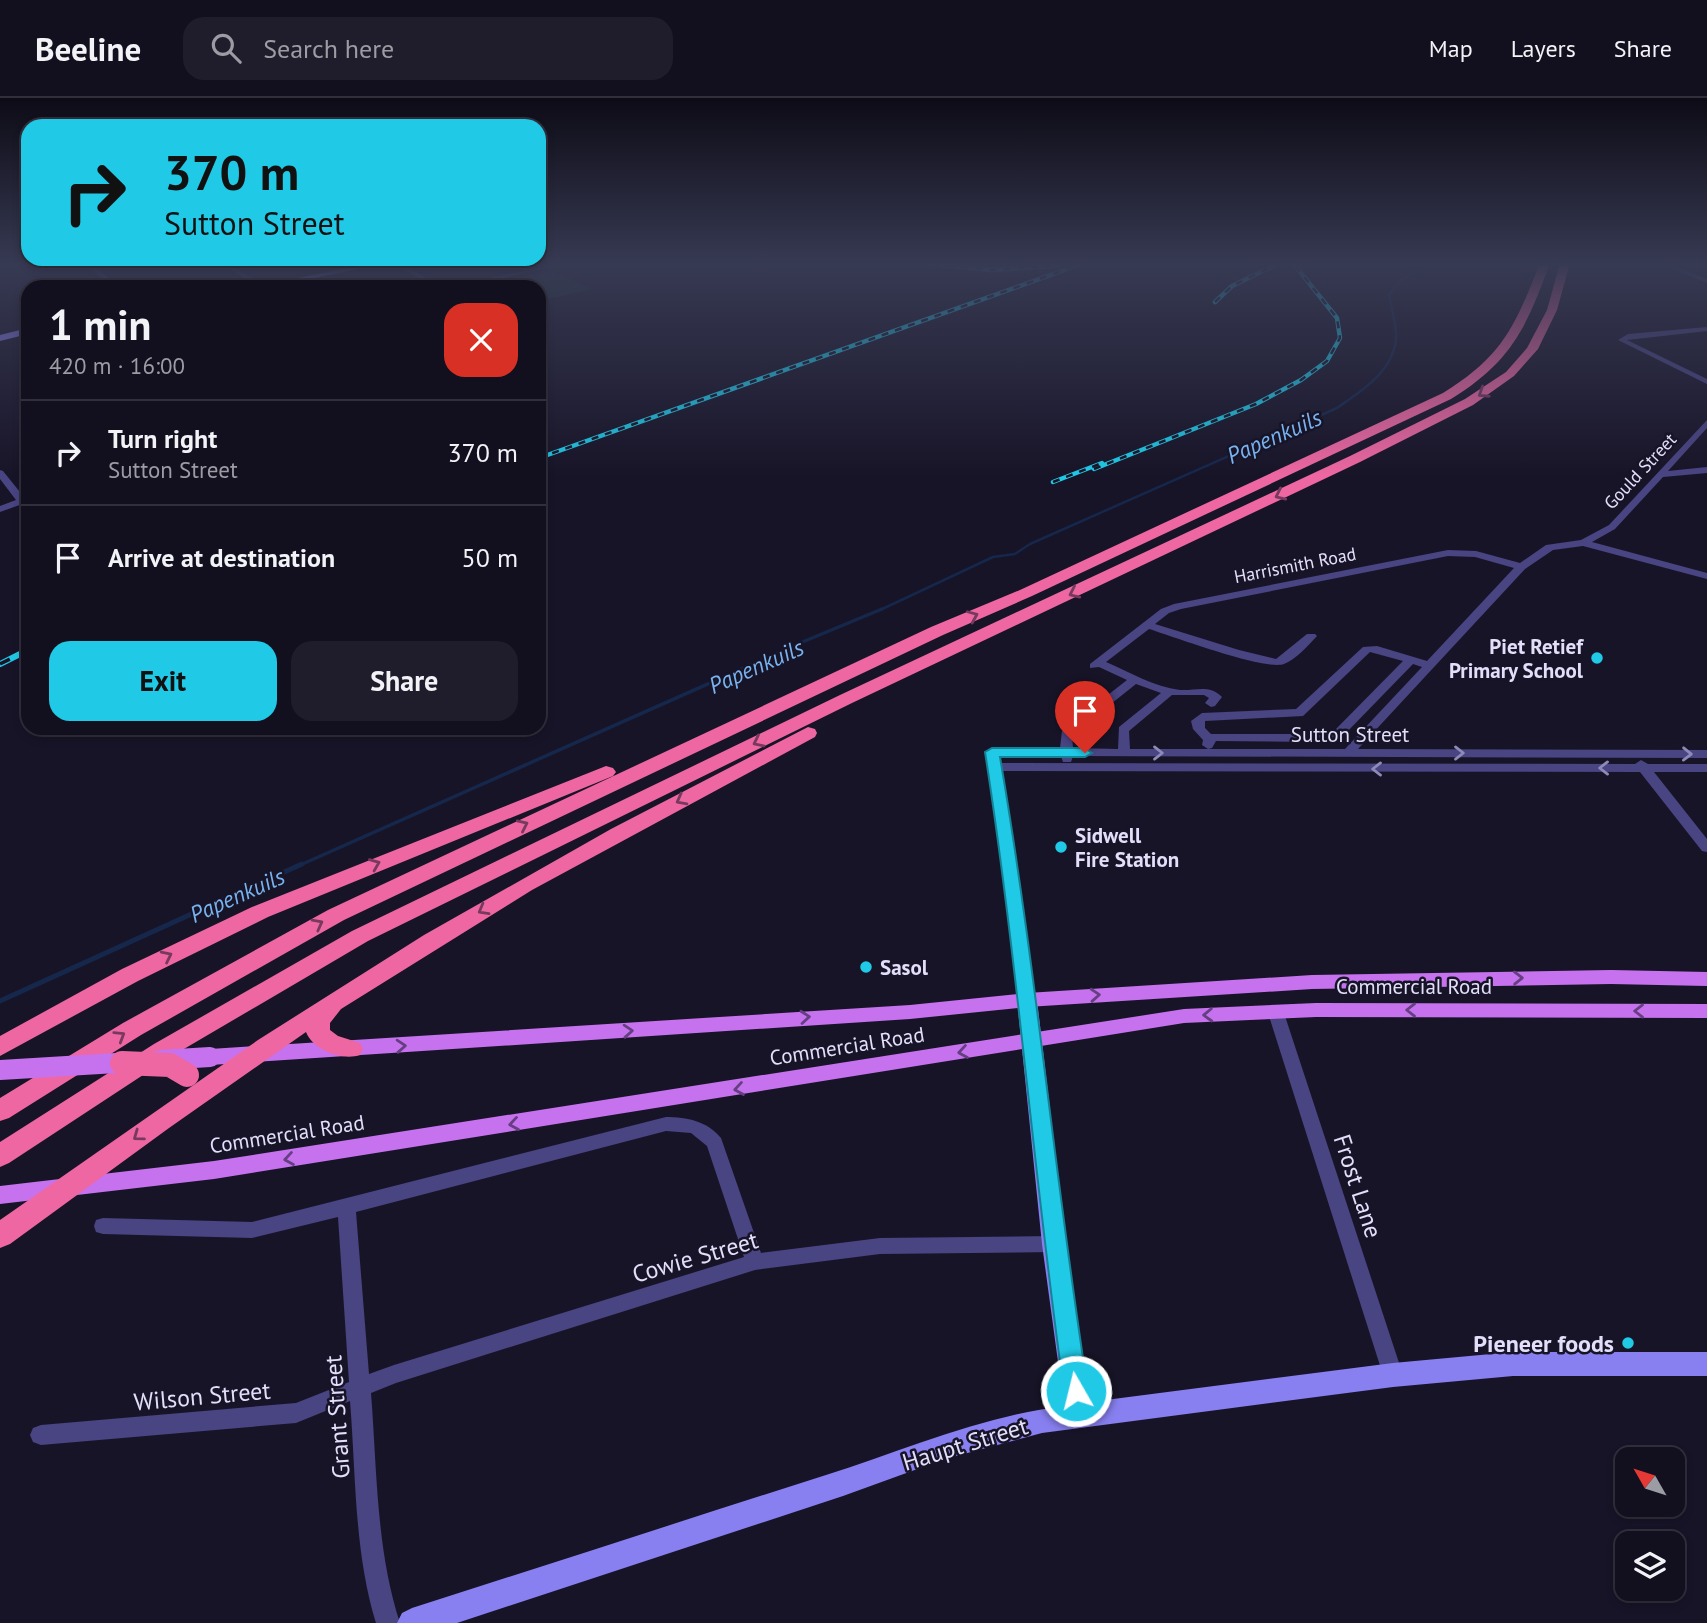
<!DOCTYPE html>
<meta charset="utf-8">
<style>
body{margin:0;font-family:"PT Sans",sans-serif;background:#1f1d2b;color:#f1f3f6;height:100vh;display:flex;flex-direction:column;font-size:26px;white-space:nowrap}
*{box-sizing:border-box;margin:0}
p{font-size:23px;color:#9c9ca4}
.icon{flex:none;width:38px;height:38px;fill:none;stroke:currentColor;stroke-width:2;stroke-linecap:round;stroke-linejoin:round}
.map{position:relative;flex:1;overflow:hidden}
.sheet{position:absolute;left:21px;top:182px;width:525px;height:455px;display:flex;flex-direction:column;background:#120f1e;border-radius:21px;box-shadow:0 4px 10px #0003,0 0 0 2px #312f3c}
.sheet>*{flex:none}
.hud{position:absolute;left:21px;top:21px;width:525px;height:147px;border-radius:21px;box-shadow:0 4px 10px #0003,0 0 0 2px #312f3c;background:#20c9e6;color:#111;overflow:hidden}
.needle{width:46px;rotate:309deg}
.fabs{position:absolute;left:1615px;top:1349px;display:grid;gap:14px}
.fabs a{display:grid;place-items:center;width:70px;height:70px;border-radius:14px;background:#120f1e;box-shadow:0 4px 10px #0003,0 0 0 2px #312f3c;font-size:35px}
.pin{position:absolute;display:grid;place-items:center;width:60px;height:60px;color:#fff;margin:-72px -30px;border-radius:50% 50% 50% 0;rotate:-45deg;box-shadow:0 0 7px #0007}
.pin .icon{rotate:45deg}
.me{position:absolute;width:77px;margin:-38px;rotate:352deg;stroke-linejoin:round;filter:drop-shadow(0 0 5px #0008)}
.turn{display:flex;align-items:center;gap:24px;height:147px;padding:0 28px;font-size:32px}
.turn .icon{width:91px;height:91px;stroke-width:2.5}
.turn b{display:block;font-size:49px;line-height:60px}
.round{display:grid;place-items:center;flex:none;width:74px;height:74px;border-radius:21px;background:#1f1d2b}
.headline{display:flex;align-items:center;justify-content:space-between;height:119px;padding:0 28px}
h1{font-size:42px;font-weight:700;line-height:52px}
.primary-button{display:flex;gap:14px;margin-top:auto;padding:14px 28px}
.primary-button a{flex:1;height:80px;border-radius:21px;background:#20c9e6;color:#111;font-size:28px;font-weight:700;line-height:80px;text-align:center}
.primary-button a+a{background:#1f1d2b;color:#f1f3f6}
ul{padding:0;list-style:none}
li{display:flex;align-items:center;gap:21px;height:105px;padding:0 28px;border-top:2px solid #312f3c}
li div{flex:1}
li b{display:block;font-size:26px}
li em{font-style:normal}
header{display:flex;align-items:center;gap:42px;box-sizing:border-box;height:98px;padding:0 35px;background:#120f1e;border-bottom:2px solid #312f3c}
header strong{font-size:33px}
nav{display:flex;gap:38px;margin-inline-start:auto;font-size:24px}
.search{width:490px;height:63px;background:#1f1d2b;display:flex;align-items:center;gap:18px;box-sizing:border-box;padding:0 24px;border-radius:21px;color:#9c9ca4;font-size:26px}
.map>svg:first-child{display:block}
.green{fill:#173132}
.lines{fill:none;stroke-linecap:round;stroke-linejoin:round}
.stream-far2{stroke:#15274b;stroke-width:2.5}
.stream-far1{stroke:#15274b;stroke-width:3.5}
.stream{stroke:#15274b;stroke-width:5}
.street{fill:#494482;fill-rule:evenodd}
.secondary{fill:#8880f1;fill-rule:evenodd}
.primary{fill:#c672ef;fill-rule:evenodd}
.highway{fill:#ee67a2;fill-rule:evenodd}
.rail-far1-casing{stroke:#20c9e6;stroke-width:4.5}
.rail-casing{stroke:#20c9e6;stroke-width:6}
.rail-far1{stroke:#181428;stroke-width:2.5;stroke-dasharray:7;stroke-linecap:butt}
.rail{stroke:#181428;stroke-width:3.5;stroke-dasharray:11;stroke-linecap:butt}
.primary-bridge{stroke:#c672ef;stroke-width:20}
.highway-bridge{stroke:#ee67a2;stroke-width:24}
.oneway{stroke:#78395f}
.oneway2{stroke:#8e8ab8}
.oneway3{stroke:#663e82}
.route{fill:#20c9e6;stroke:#158396;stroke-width:2}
.poi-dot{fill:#20c9e6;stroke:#181428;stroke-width:2.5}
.labels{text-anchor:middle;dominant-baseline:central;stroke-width:5;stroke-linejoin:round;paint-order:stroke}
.far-street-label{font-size:18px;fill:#e3dffb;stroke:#181428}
.poi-label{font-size:21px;font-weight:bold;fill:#e3dffb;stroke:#181428;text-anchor:start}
.street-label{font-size:21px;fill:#e3dffb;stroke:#181428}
.water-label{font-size:23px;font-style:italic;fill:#78b3f0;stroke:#181428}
.near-street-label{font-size:24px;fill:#e3dffb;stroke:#181428}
.near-poi-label{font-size:24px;font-weight:bold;fill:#e3dffb;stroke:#181428;text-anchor:end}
</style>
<header>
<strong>Beeline</strong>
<div class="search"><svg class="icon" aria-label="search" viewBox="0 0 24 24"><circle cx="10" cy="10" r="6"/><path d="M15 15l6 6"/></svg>Search here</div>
<nav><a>Map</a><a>Layers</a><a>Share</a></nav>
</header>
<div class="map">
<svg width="1707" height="1525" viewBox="0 0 1707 1525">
<rect width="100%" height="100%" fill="#181428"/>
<path class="green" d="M551,173L592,191L539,203V189H507L498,185Z"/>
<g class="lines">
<path class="stream-far2" d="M878,513L993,459L1015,456L1030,446L1337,310C1361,293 1393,274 1396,241C1397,227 1391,210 1389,197L1401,182L1430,165"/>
<path class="stream-far1" d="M298,768L800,545L882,511"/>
<path class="stream" d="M0,903L302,766"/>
<path class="street" d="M83,165H90L120,189H113Z
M221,165H228L264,188L258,189Z
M393,165H400L442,189H434Z
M560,165H571L461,189H448Z
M1658,165H1666L1707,181V185Z
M1707,229V233L1627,242L1707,281V286L1618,242L1628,236Z
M1707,322V330L1668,373L1707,369V375L1663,379L1615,431L1592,444L1707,475V481L1583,448L1553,452L1525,471L1358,651L1707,652V660L1073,658L1071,664H1063L1061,658H999L1000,665L1635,666L1641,662L1648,666H1707V674H1654L1707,741V754L1702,753L1640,674L1002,673L1014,743L1035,902L1033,906H1021L1019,902L1000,743L987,669L988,651L1060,650L1062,633L1127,582L1099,569L1090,570V566L1161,511L1174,506L1448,452L1476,453L1520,465L1546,447L1581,442L1609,427ZM1448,458L1475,459L1514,470L1427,563L1377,548L1363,549L1296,611L1202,615L1191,623L1193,631L1203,642L1202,647L1208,651L1212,650L1216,643L1311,644L1340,638L1344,637L1413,566L1422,569L1345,651H1130L1129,633L1172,597H1204L1209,600L1205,605L1211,609L1215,608L1222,599C1209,586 1196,593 1180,592C1154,589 1130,574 1106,564L1149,531C1172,538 1265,573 1284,566C1295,562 1309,547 1317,538L1315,536H1307L1276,561L1239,552L1155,526L1169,515L1181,511ZM1370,554L1403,563L1336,631L1311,636H1211L1205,630V623L1303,618ZM1136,586L1161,595L1119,629L1118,651L1073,650L1072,637Z
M0,372L3,373L24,399L28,398V404L0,414V408L16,402L0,381Z
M1276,909L1282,911L1284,915L1403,1277L1400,1284L1393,1286L1386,1284L1383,1277L1268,915L1270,911Z
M666,1019C687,1019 707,1023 721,1040L761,1155L880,1140L1054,1138L1061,1140L1063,1146L1061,1152L1054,1154L880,1156L755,1172L396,1285L371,1295C377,1371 376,1452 400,1525H376C354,1454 356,1377 350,1303L296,1325L41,1347L33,1344L30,1337L33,1330L41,1327L296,1305L349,1284L338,1119L252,1140L103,1136L96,1134L94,1128L96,1122L103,1120L252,1124ZM666,1033L691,1035L707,1048L744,1159L394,1267L369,1276L356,1114Z"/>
<path class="secondary" d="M373,165H388L270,189H253Z
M28,230V236L0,243V237Z
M1027,895L1034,897L1037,902L1066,1146L1090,1304L1393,1265L1513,1254H1707V1278H1513L1393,1289L1042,1335L945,1361L843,1398L457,1525H397L402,1515L412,1510C550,1466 688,1421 826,1377C905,1352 982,1318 1064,1308L1042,1146L1017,902L1020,897Z"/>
<path class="primary" d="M1611,872L1707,874V888L1611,886L1312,891L1027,909L910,921L210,967L203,964L200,959L203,954L210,951L910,907L1027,895L1312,877Z
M1316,905L1707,906V920L1316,919L1184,925L214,1081L0,1106V1088L214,1063L1184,911Z"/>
<path class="highway" d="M1540,165H1550C1526,230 1512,263 1451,301L1032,498L943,537L344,822L141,937L9,1020L0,1023V1000L123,925L328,812L931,529L1020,492L1443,295C1503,258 1515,228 1540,165Z
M1560,165H1570L1557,212L1538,251L1514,278L1473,307L1360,364L852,605L368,843L172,958L9,1065L0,1069V1044L154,946L352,833L840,597L1350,358L1465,301L1506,274L1527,250L1547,212Z
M808,629L815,631L817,635L815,639L532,792L341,911L330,925V932L338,938L360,945L363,951L360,957C342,963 313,952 306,934L169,1030L10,1146L0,1150V1122L258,942L424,837L611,731Z
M606,668L613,670L616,674L613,678L268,819L138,883L0,958V938L122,871L252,809Z"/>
<g class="rail-far1-casing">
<path id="rail-far1" d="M920,165L991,172L1057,168
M1215,204L1232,188L1279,165
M539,360L1084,165
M1094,371L1256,306L1301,282L1327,263L1340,240L1337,220L1293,165
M1053,384L1102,365"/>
</g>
<g class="rail-casing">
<path id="rail" d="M0,566L28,552"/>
</g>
<use href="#rail-far1" class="rail-far1"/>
<use href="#rail" class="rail"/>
<path class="primary-bridge" d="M161,962L210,959
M0,972L133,964"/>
<path class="highway-bridge" d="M122,965L170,967L187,977"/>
</g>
<defs><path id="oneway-chevron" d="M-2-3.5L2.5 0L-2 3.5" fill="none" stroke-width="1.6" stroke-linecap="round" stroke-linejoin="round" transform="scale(1.75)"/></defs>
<g class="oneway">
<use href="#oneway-chevron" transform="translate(1483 295) rotate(147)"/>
<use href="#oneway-chevron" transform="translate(1280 397) rotate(155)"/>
<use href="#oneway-chevron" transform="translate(1074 495) rotate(155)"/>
<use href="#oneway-chevron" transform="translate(973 518) rotate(-23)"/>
<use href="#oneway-chevron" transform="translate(758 644) rotate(154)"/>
<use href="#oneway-chevron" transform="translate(681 702) rotate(152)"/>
<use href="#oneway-chevron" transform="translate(523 727) rotate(-25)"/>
<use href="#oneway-chevron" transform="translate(375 766) rotate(-22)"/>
<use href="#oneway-chevron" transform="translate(483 812) rotate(150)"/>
<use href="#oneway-chevron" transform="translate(318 826) rotate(-28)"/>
<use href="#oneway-chevron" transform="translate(167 858) rotate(-26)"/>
<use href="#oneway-chevron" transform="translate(120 938) rotate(-32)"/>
<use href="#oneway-chevron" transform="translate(138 1038) rotate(144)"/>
</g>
<g class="oneway2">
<use href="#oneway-chevron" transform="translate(1158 655)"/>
<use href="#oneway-chevron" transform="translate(1459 655)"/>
<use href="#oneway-chevron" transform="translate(1687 656) rotate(1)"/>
<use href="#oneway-chevron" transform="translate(1604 670) rotate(180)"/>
<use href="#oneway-chevron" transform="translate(1377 671) rotate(-180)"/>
</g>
<g class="oneway3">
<use href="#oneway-chevron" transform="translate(1518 880) rotate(-1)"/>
<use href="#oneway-chevron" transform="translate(1095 897) rotate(-4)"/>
<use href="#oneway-chevron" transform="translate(1411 912) rotate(-180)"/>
<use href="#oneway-chevron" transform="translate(1639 913) rotate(-180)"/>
<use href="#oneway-chevron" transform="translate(1208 917) rotate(178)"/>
<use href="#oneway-chevron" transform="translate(805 919) rotate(-5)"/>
<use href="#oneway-chevron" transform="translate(628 933) rotate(-4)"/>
<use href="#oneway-chevron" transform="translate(401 948) rotate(-4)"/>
<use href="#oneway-chevron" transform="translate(963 954) rotate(171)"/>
<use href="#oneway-chevron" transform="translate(739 991) rotate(171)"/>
<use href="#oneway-chevron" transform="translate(514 1026) rotate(171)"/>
<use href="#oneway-chevron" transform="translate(289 1061) rotate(171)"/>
</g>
<linearGradient id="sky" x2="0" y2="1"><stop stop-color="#0d0b16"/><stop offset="0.44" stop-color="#373a53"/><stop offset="1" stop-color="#373a53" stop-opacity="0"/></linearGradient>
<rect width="1707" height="378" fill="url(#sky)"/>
<path class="route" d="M992,650H1085L1092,655L1085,659H1000C1036,869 1055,1082 1088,1293L1084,1301L1076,1304L1067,1301L1064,1293C1034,1081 1018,866 985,654Z"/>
<g class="poi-dot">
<circle cx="1597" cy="560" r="7"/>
<circle cx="1061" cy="749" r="7"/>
<circle cx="866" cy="869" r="7"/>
<circle cx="1628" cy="1245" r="7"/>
</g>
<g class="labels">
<g class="far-street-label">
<text transform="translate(1640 373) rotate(-47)">Gould Street</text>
<text transform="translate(1295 467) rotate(-11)">Harrismith Road</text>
</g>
<g class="poi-label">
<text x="1583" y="548" text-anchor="end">Piet Retief<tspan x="1583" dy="24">Primary School</tspan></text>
<text x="1075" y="737">Sidwell<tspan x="1075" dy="24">Fire Station</tspan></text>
<text x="880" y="869">Sasol</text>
</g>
<g class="street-label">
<text x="1350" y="636">Sutton Street</text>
<text x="1414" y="888">Commercial Road</text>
<text transform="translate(847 948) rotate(-9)">Commercial Road</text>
<text transform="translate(287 1036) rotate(-9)">Commercial Road</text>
</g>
<g class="water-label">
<text transform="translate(1274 338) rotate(-24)">Papenkuils</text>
<text transform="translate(756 568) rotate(-24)">Papenkuils</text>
<text transform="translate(237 797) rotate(-24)">Papenkuils</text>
</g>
<g class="near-street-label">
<text transform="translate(1358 1088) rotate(72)">Frost Lane</text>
<text transform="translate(695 1159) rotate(-16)">Cowie Street</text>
<text transform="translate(202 1298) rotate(-5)">Wilson Street</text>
<text transform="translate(337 1319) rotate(-94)">Grant Street</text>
<text transform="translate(965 1346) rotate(-17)">Haupt Street</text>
</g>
<g class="near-poi-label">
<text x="1614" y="1245">Pieneer foods</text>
</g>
</g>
</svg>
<div class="fabs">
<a><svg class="needle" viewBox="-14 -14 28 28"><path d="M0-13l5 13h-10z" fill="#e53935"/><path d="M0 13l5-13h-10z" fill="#9c9ca4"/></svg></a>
<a><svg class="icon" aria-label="layers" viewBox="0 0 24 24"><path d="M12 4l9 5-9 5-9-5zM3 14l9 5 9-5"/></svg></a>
</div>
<div class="pin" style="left:1085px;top:655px;background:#d93025"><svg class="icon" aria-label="arrive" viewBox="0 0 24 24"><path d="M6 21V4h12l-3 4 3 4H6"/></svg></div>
<svg class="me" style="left:1076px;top:1293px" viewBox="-20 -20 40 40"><circle r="17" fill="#20c9e6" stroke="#fff" stroke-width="3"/><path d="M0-11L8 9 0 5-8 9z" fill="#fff"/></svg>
<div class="hud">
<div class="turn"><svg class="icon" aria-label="right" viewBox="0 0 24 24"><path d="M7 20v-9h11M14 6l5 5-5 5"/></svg><div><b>370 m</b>Sutton Street</div></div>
</div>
<section class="sheet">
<div class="headline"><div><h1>1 min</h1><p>420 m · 16:00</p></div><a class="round" style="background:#d93025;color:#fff"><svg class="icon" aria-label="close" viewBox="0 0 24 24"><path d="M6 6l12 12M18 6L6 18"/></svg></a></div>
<ul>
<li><svg class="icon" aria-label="right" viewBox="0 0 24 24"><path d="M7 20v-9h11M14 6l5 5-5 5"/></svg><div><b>Turn right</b><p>Sutton Street</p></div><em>370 m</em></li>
<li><svg class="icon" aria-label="arrive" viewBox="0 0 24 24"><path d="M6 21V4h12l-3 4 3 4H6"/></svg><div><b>Arrive at destination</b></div><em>50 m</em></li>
</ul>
<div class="primary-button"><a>Exit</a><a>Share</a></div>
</section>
</div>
